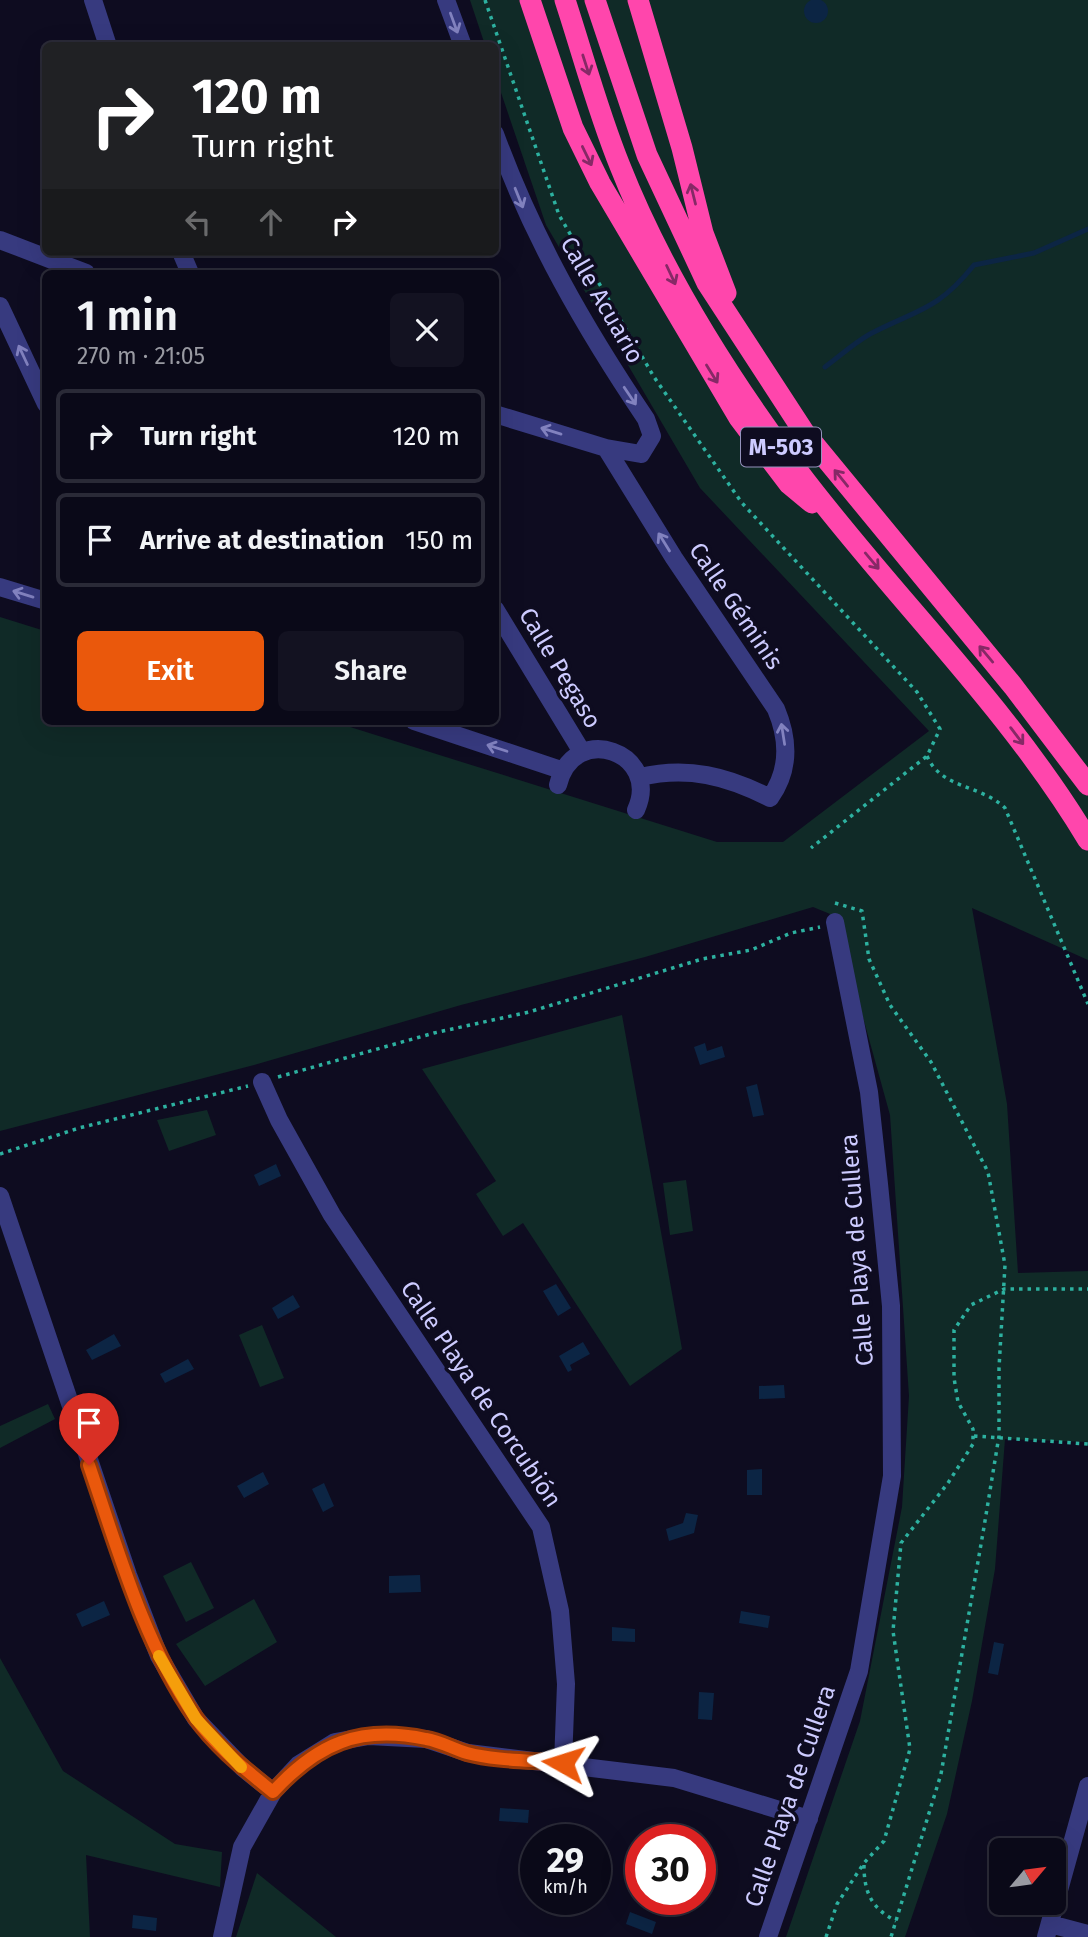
<!DOCTYPE html>
<meta charset="utf-8">
<style>
body{margin:0;font-family:"Fira Sans",sans-serif;background:#131221;color:#f1f3f6;height:100vh;display:flex;flex-direction:column;font-size:26px;white-space:nowrap}
*{box-sizing:border-box;margin:0}
p{font-size:23px;color:#999aa2}
.icon{flex:none;width:38px;height:38px;fill:none;stroke:currentColor;stroke-width:2;stroke-linecap:round;stroke-linejoin:round}
.map{position:relative;flex:1;overflow:hidden}
.details{position:absolute;left:42px;top:270px;width:457px;height:455px;display:flex;flex-direction:column;background:#0a0918;border-radius:10px;box-shadow:0 7px 28px #0002,0 0 0 2px #2a2a37}
.details>*{flex:none}
.banner{position:absolute;left:42px;top:42px;width:457px;height:214px;border-radius:10px;box-shadow:0 7px 28px #0002,0 0 0 2px #2a2a37;background:#202124;color:#fff;overflow:hidden}
.needle{width:46px;rotate:61deg}
.fabs{position:absolute;left:989px;top:1838px;display:grid;gap:14px}
.fabs a{display:grid;place-items:center;width:77px;height:77px;border-radius:10px;background:#0a0918;box-shadow:0 7px 28px #0002,0 0 0 2px #2a2a37;font-size:35px}
.speed{position:absolute;left:520px;top:1824px;display:flex;gap:14px;font-size:35px;font-weight:700;text-align:center}
.speed>*{display:grid;place-content:center;width:91px;height:91px;border-radius:50%;background:#0a0918;box-shadow:0 7px 28px #0002,0 0 0 2px #2a2a37;line-height:1}
.speed small{font-size:18px;font-weight:400}
.speed .limit{border:10px solid #d22;background:#fff;color:#111}
.pin{position:absolute;display:grid;place-items:center;width:60px;height:60px;color:#fff;margin:-72px -30px;border-radius:50% 50% 50% 0;rotate:-45deg;box-shadow:0 0 7px #0007}
.pin .icon{rotate:45deg}
.me{position:absolute;width:77px;margin:-38px;rotate:276deg;stroke-linejoin:round;filter:drop-shadow(0 0 5px #0008)}
.turn{display:flex;align-items:center;gap:24px;height:147px;padding:0 35px;font-size:32px}
.turn .icon{width:91px;height:91px;stroke-width:2.5}
.turn b{display:block;font-size:49px;line-height:60px}
.lanes{display:flex;align-items:center;height:66px;padding:0 35px;background:#0003;justify-content:center;gap:35px;direction:ltr}
.lanes .off{opacity:.35}
.round{display:grid;place-items:center;flex:none;width:74px;height:74px;border-radius:10px;background:#131221}
.overview{display:flex;align-items:center;justify-content:space-between;height:119px;padding:0 35px}
h1{font-size:42px;font-weight:600;line-height:52px}
.action{display:flex;gap:14px;margin-top:auto;padding:14px 35px}
.action a{flex:1;height:80px;border-radius:10px;background:#ea580c;color:#fff;font-size:28px;font-weight:600;line-height:80px;text-align:center}
.action a+a{background:#131221;color:#f1f3f6}
ul{padding:0;list-style:none}
li{display:flex;align-items:center;gap:21px;height:94px;margin:0 14px 10px;padding:0 21px;border:4px solid #2a2a37;border-radius:10px}
li div{flex:1}
li b{display:block;font-size:26px}
li em{font-style:normal}
.map>svg:first-child{display:block}
.green{fill:#102a27}
.water{fill:#0c2544}
.lines{fill:none;stroke-linecap:round;stroke-linejoin:round}
.stream{stroke:#0c2544;stroke-width:5}
.path{stroke:#2db1a0;stroke-width:3.5;stroke-dasharray:3.5 5;stroke-linecap:butt}
.street{stroke:#373a7f;stroke-width:18}
.highway{stroke:#ff46ac;stroke-width:21}
.oneway{stroke:#8282bf}
.oneway2{stroke:#862966}
.route-casing{stroke:#983908;stroke-width:18}
.route{stroke:#ea580c;stroke-width:12}
.slow{stroke:#f59e0b;stroke-width:12}
.labels{text-anchor:middle;dominant-baseline:central;stroke-width:7;stroke-linejoin:round;paint-order:stroke}
.shield{fill:#0e0c20;stroke:#9492bc;stroke-width:2}
.shield-label{font-size:23px;font-weight:bold;fill:#cdcbff}
.street-label{font-size:24px;fill:#cdcbff;stroke:#0e0c20}
</style>
<div class="map">
<svg width="1088" height="1937" viewBox="0 0 1088 1937">
<rect width="100%" height="100%" fill="#0e0c20"/>
<path class="green" d="M470,0H1088V960L972,908L1007,1104L1018,1273L1088,1271V1442L1005,1439L995,1569L972,1701L947,1814L905,1937H786L860,1721L902,1507L909,1396L890,1115L835,916L813,907L645,957L461,1005L254,1065L0,1131V617L45,631L46,721H331L717,842H783L929,731L700,488L546,225L495,75V46L485,45Z
M622,1015L682,1349L630,1386L523,1223L503,1236L476,1194L496,1181L422,1069Z
M207,1110L216,1135L169,1151L157,1120Z
M686,1180L693,1231L670,1235L663,1183Z
M262,1325L284,1378L260,1387L239,1335Z
M48,1404L55,1419L0,1448V1426Z
M191,1562L214,1608L186,1622L163,1576Z
M254,1599L277,1642L205,1686L176,1644Z
M0,1658L63,1771L175,1844L222,1852L220,1887L86,1855L90,1937H0Z
M257,1873L336,1937H236Z"/>
<path class="water" d="M804 11a12 12 0 1 1 24 0a12 12 0 1 1-24 0Z
M705,1043L707,1051L722,1046L725,1057L700,1065L694,1047Z
M757,1084L764,1115L753,1117L746,1087Z
M276,1164L281,1176L259,1186L254,1175Z
M556,1284L571,1308L558,1316L543,1291Z
M293,1295L300,1307L278,1319L272,1308Z
M114,1334L121,1346L92,1360L86,1350Z
M583,1342L590,1354L570,1365L572,1370L568,1372L559,1356Z
M188,1359L194,1369L165,1383L160,1374Z
M784,1385L785,1398L759,1399V1386Z
M762,1469V1495H747V1470Z
M263,1472L269,1484L244,1498L237,1486Z
M324,1483L334,1506L323,1512L312,1489Z
M686,1513L698,1515L694,1533L669,1541L666,1529L683,1523Z
M420,1575L421,1592L389,1593V1576Z
M104,1601L110,1615L82,1627L76,1614Z
M741,1611L770,1616L768,1628L739,1623Z
M612,1627L635,1629V1642L612,1641Z
M994,1642L1004,1644L998,1675L988,1673Z
M699,1692L714,1693L712,1720L698,1719Z
M500,1808L529,1810L528,1823L499,1821Z
M630,1912L656,1922L652,1934L626,1924Z
M133,1915L157,1918L156,1931L132,1928Z"/>
<g class="lines">
<path class="stream" d="M825,367C840,356 854,343 870,334C918,309 937,311 974,265L1034,253L1088,229"/>
<path class="path" d="M485,0L559,215L654,377L742,503L917,692L940,729L927,756L811,848
M927,756C941,789 980,784 1005,808L1088,1004
M835,903L862,911L869,959L890,1005L931,1062L988,1172L1005,1265L999,1368V1436L984,1527L941,1774L891,1937
M278,1077L434,1033L529,1012L702,959L751,950L791,933L820,927
M0,1154L79,1128L248,1086
M974,1436L1088,1444
M864,1865C864,1892 871,1908 896,1921
M826,1937L837,1904L864,1863L884,1841L910,1749L893,1631L901,1543L948,1483L973,1444V1429L958,1402L954,1378V1330L971,1305L1004,1289H1088"/>
<path class="street" d="M93,0L108,46
M446,0L463,46
M495,134C533,238 584,327 646,419L652,436L641,454L606,448L495,414
M0,240L86,273
M181,252L190,273
M0,306L46,404
M606,448L674,558L776,709C789,740 790,770 770,798C727,776 688,766 640,777
M0,587L46,601
M495,609L582,752
M414,721L561,770
M558,785C574,720 662,753 636,810
M262,1082L279,1120L332,1215L541,1527L560,1611L566,1684L563,1763
M0,1196L128,1575L159,1656L196,1719L243,1768L273,1792
M1050,1924L1088,1934
M222,1937L242,1847L273,1792L298,1765L335,1742L369,1736L426,1739L468,1753L674,1778L809,1819
M768,1937L859,1671L892,1476L891,1306L879,1184L869,1092L835,922
M1046,1937L1088,1786"/>
<path class="highway" d="M530,0L573,128L600,183L739,418L789,484L812,503
M565,0C583,55 598,112 620,166C663,275 728,377 798,471C892,596 1007,705 1088,840
M595,0L647,155L707,283L804,432L1013,686L1088,785
M638,0L682,148L703,233L726,293"/>
</g>
<defs><path id="oneway-shaft" d="M-6 0H5M1.5-3L5.5 0L1.5 3" fill="none" stroke-width="1.6" stroke-linecap="round" stroke-linejoin="round" transform="scale(1.75)"/></defs>
<g class="oneway">
<use href="#oneway-shaft" transform="translate(454 23) rotate(70)"/>
<use href="#oneway-shaft" transform="translate(519 198) rotate(68)"/>
<use href="#oneway-shaft" transform="translate(23 355) rotate(-115)"/>
<use href="#oneway-shaft" transform="translate(630 396) rotate(56)"/>
<use href="#oneway-shaft" transform="translate(551 431) rotate(-163)"/>
<use href="#oneway-shaft" transform="translate(664 542) rotate(-122)"/>
<use href="#oneway-shaft" transform="translate(23 594) rotate(-163)"/>
<use href="#oneway-shaft" transform="translate(783 734) rotate(-99)"/>
<use href="#oneway-shaft" transform="translate(497 748) rotate(-162)"/>
</g>
<g class="oneway2">
<use href="#oneway-shaft" transform="translate(586 65) rotate(72)"/>
<use href="#oneway-shaft" transform="translate(587 156) rotate(64)"/>
<use href="#oneway-shaft" transform="translate(693 194) rotate(-104)"/>
<use href="#oneway-shaft" transform="translate(671 275) rotate(65)"/>
<use href="#oneway-shaft" transform="translate(712 374) rotate(58)"/>
<use href="#oneway-shaft" transform="translate(841 478) rotate(-129)"/>
<use href="#oneway-shaft" transform="translate(872 561) rotate(50)"/>
<use href="#oneway-shaft" transform="translate(986 654) rotate(-130)"/>
<use href="#oneway-shaft" transform="translate(1017 736) rotate(53)"/>
</g>
<g class="lines">
<g class="route-casing">
<path id="route" d="M89,1465C118,1550 144,1643 195,1717C215,1746 246,1770 273,1792C317,1744 359,1725 426,1739C440,1741 453,1749 467,1753C497,1761 532,1760 563,1763"/>
</g>
<use href="#route" class="route"/>
<path class="slow" d="M159,1656L196,1719L241,1767"/>
</g>
<g class="labels">
<rect class="shield" x="741" y="427.5" width="80" height="39" rx="5"/>
<g class="shield-label">
<text x="781" y="447">M-503</text>
</g>
<g class="street-label">
<text transform="translate(602 300) rotate(60)">Calle Acuario</text>
<text transform="translate(736 606) rotate(56)">Calle Géminis</text>
<text transform="translate(560 668) rotate(59)">Calle Pegaso</text>
<text transform="translate(857 1250) rotate(-94)">Calle Playa de Cullera</text>
<text transform="translate(481 1394) rotate(56)">Calle Playa de Corcubión</text>
<text transform="translate(790 1796) rotate(-71)">Calle Playa de Cullera</text>
</g>
</g>
</svg>
<div class="fabs">
<a><svg class="needle" viewBox="-14 -14 28 28"><path d="M0-13l5 13h-10z" fill="#e53935"/><path d="M0 13l5-13h-10z" fill="#999aa2"/></svg></a>
</div>
<div class="speed"><div>29<small>km/h</small></div><div class="limit">30</div></div>
<div class="pin" style="left:89px;top:1465px;background:#d93025"><svg class="icon" aria-label="arrive" viewBox="0 0 24 24"><path d="M6 21V4h12l-3 4 3 4H6"/></svg></div>
<svg class="me" style="left:563px;top:1763px" viewBox="-20 -20 40 40"><path d="M0-17L14 15 0 8-14 15z" fill="#ea580c" stroke="#fff" stroke-width="4"/></svg>
<div class="banner">
<div class="turn"><svg class="icon" aria-label="right" viewBox="0 0 24 24"><path d="M7 20v-9h11M14 6l5 5-5 5"/></svg><div><b>120 m</b>Turn right</div></div>
<div class="lanes"><svg class="icon off" aria-label="left" viewBox="0 0 24 24"><path d="M17 20v-9H6M10 6l-5 5 5 5"/></svg><svg class="icon off" aria-label="ahead" viewBox="0 0 24 24"><path d="M12 20V5M6 11l6-6 6 6"/></svg><svg class="icon" aria-label="right" viewBox="0 0 24 24"><path d="M7 20v-9h11M14 6l5 5-5 5"/></svg></div>
</div>
<section class="details">
<div class="overview"><div><h1>1 min</h1><p>270 m · 21:05</p></div><a class="round"><svg class="icon" aria-label="close" viewBox="0 0 24 24"><path d="M6 6l12 12M18 6L6 18"/></svg></a></div>
<ul>
<li><svg class="icon" aria-label="right" viewBox="0 0 24 24"><path d="M7 20v-9h11M14 6l5 5-5 5"/></svg><div><b>Turn right</b></div><em>120 m</em></li>
<li><svg class="icon" aria-label="arrive" viewBox="0 0 24 24"><path d="M6 21V4h12l-3 4 3 4H6"/></svg><div><b>Arrive at destination</b></div><em>150 m</em></li>
</ul>
<div class="action"><a>Exit</a><a>Share</a></div>
</section>
</div>
